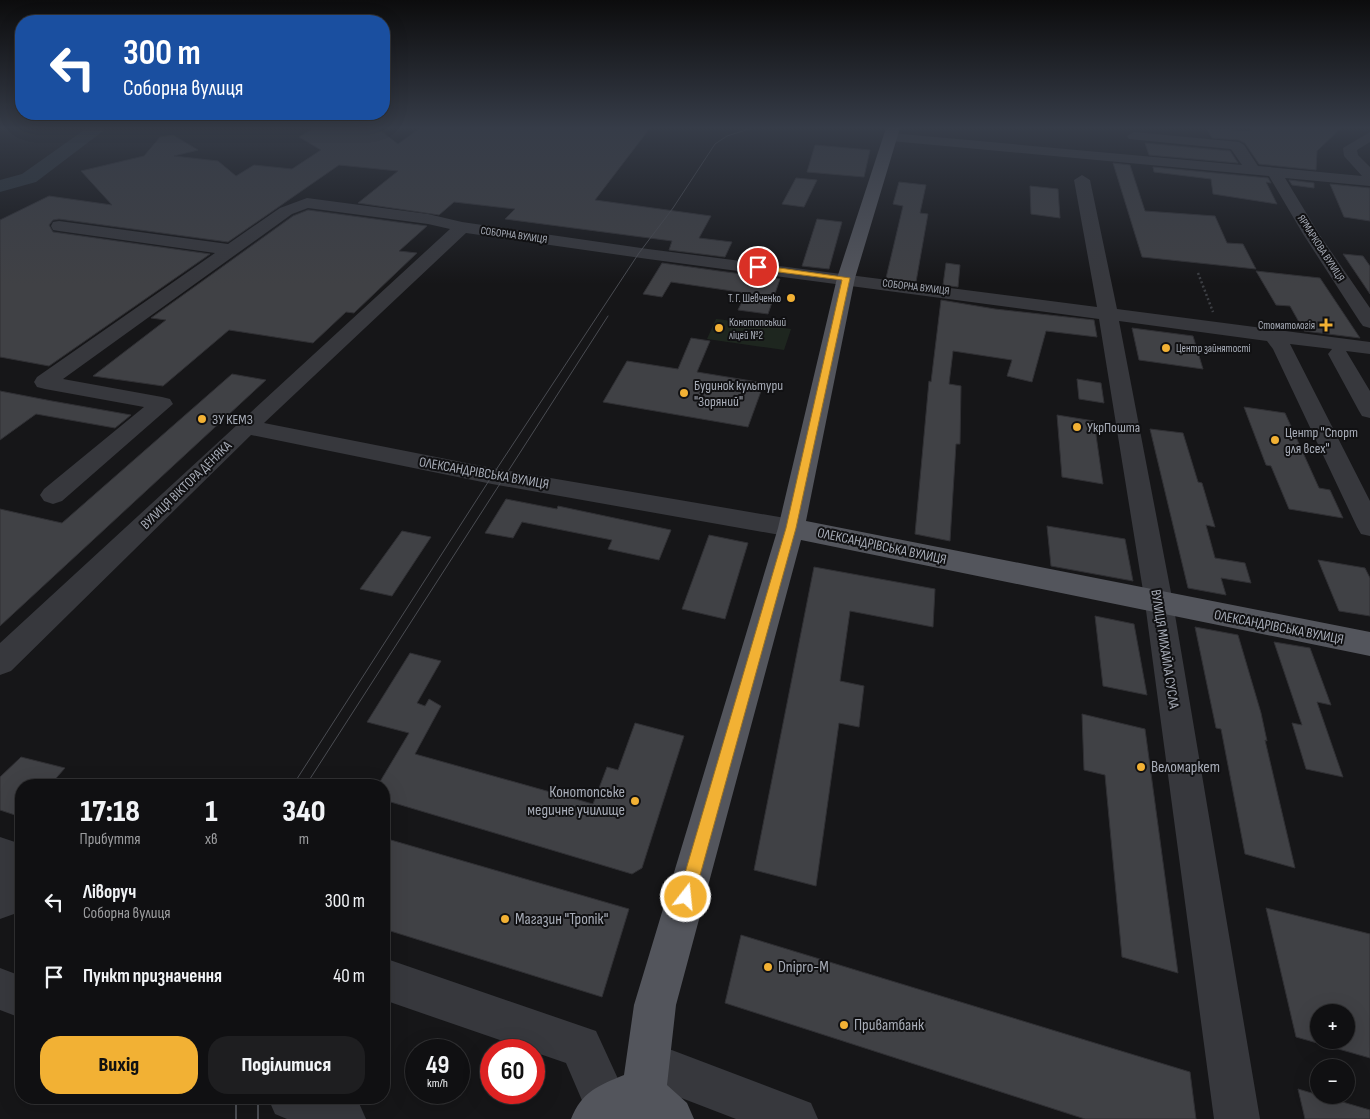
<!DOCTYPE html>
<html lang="uk">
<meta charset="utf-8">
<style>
body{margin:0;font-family:"Sofia Sans Condensed",sans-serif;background:#1e1e20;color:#f1f3f6;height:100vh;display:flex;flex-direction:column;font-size:19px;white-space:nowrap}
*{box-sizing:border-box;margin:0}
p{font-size:16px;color:#9c9d9f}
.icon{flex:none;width:28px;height:28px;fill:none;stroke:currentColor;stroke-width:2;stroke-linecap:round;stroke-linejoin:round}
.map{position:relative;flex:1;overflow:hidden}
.sheet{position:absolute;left:15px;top:779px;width:375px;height:325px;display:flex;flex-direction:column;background:#101012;border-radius:20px;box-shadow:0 5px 20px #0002,0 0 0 1px #303032}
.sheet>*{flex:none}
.hud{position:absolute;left:15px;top:15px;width:375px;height:105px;border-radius:20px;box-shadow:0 5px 20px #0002,0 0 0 1px #303032;background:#1a4fa0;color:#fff;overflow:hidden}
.buttons{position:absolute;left:1310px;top:1004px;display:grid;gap:10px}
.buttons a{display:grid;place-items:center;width:45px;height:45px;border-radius:50%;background:#101012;box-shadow:0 5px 20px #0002,0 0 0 1px #303032;font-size:25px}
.speed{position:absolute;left:405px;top:1039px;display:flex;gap:10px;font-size:25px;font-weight:700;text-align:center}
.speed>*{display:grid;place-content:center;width:65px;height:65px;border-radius:50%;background:#101012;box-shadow:0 5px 20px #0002,0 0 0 1px #303032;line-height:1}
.speed small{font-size:12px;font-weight:400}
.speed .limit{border:8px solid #d22;background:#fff;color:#111}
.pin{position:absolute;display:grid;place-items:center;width:42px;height:42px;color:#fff;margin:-21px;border:2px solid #fff;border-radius:50%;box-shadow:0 1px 5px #0007}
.me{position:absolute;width:55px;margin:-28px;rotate:16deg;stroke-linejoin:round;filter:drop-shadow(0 0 4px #0008)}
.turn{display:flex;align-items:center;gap:18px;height:105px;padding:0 25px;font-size:22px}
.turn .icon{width:65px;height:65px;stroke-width:2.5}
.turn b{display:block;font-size:35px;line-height:42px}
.eta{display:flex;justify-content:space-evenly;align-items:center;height:85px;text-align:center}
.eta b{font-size:30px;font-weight:800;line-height:35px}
.primary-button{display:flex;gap:10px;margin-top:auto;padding:10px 25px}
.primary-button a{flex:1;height:58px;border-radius:20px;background:#f2b134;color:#111;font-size:20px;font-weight:800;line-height:58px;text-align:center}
.primary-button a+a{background:#1e1e20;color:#f1f3f6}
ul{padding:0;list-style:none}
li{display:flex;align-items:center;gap:15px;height:75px;padding:0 25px}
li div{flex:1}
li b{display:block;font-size:19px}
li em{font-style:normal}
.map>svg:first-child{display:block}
.green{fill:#1e261f}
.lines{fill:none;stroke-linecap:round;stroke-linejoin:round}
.river{fill:#2c353c;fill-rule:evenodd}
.building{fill:#404145;stroke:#303034;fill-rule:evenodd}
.path{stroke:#3d3f44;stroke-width:2.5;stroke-dasharray:2 2.5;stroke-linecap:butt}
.minor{fill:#37383d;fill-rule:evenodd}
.major{fill:#53555c;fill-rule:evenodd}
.tram-far1{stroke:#4a4c52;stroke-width:1}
.tram{stroke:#4a4c52;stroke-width:2}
.route{fill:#f2b134;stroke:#9d7322}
.poi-dot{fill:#f2b134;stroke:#111113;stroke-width:2}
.labels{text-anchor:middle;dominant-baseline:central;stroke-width:4;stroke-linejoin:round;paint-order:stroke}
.far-street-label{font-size:11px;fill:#a8adb8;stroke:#111113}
.far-poi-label{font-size:11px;fill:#a8adb8;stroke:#111113;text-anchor:end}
.poi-label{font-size:14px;fill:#a8adb8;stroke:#111113;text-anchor:start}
.street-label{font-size:14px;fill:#a8adb8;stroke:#111113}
.near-poi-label{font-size:16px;fill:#a8adb8;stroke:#111113;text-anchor:start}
</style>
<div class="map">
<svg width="1370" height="1119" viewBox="0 0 1370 1119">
<rect width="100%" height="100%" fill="#161618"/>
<path class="green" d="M716,319H717L791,329L784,350L707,339Z"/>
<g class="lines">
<path class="river" d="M87,128H107L36,182L0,192V180L22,174Z"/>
</g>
<path class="building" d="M314,128H377L398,144L420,128H650L595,200L711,216L699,238L732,242L725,257L669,250L672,241L505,219L515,209L454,202L439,215L358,203L398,171L339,165L228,242L59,219L53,220L49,225L53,232L210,254L49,366L0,357V220L49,196L112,205L81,171L144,156L160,137L173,135L198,150L174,156L218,161L236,176L254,165L292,169L321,150L299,137Z
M1206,128L1250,131V128H1341L1317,151L1316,170L1259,164L1245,143L1239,140L1212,138Z
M1145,143L1230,151L1238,163L1149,155Z
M815,145L870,150L864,177L807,172Z
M1113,163L1130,165L1145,211L1215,216L1227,243L1243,244L1256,269L1142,257Z
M1153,167L1268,178L1271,183L1266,182L1277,204L1213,194L1211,179L1154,172Z
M796,178L817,180L804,207L782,204Z
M1289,180L1314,183V188L1292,185Z
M899,182L926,185L920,213L928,214L916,282L886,278L903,206L893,204Z
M1330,184L1370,188V221L1344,217Z
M1030,186L1058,189L1060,218L1031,214Z
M308,210L427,226L399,251L417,253L354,313L346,312L313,343L229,330L163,386L93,376L166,320L151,318L293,216Z
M817,219L842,222L829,269L802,266Z
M1343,254L1363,256L1370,266V294Z
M662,263L719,271L780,279L768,314L738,310L746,293L671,282L662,297L643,294Z
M946,263L960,265L958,287L943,285Z
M1256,271L1320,278L1360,338L1304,331L1290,306L1276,305Z
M941,300L995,309L1094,320L1097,337L1046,331L1032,382L1007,376L1012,360L953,351L949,384L961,386L960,444H956L950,541L915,534L929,381L931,382Z
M1132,328L1193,336L1203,369L1139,360Z
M691,338L710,341L697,372L764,383L748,427L603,402L627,361L678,369Z
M232,374L266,380L0,626V509L62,523Z
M1077,379L1101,383L1104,403L1079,399Z
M0,391L52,401L131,415L115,428L36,414L0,440Z
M1244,407L1285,413L1319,488L1330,490L1343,518L1289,509L1271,466L1266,465Z
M1057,415L1094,421L1103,484L1062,477Z
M1150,429L1183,433L1198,482L1202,483L1215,527L1206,525L1215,558L1245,563L1251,583L1221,578L1226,595L1188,588Z
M506,499L557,509L558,506L671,530L659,560L608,549L612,540L522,522L513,538L485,533Z
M1047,526L1125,539L1133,581L1051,566Z
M402,531L431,537L392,596L360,589Z
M709,535L748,543L725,619L682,609Z
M1318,560L1365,568L1370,578V616L1339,611Z
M814,567L935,589L933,627L850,611L840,681L864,686L859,727L839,723L816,886L754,870Z
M1095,616L1134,624L1147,695L1103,686Z
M1195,627L1238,635L1261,713L1267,741L1265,740L1295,868L1245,854L1221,729L1216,728Z
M1274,642L1310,648L1331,705L1317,702L1343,777L1306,769L1292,723L1302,725Z
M410,653L441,661L417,703L425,706L429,699L441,706L415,754L593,804L607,767L618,770L635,723L684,736L642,868L632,874L384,800V785H378L409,733L367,722Z
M1082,714L1145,729L1178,973L1122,957L1105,775L1084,770Z
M21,757L65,768L50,785H21V817L0,810V777Z
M384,838L629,909L602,997L384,929Z
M1266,908L1370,934V1058L1296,1037ZM1319,1012H1346V1040H1319Z
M741,935L1190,1072L1196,1119H1085L725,1003Z
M1298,1089L1370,1110V1119H1305Z"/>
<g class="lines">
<path class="path" d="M1198,273L1213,312"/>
<path class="minor" d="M1134,132L1239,142L1244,145L1258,166L1362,176L1344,156L1343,148L1370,132V142L1357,150L1358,155L1370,167V186L1285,178L1319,234L1370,308V328L1363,326L1360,322L1303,234L1269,176L891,141L884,137L891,133L1242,165L1231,149L1129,139L1127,136Z
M1082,175L1090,180L1117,309L1370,342V354L1346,351L1370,391V418L1362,416L1359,411L1328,354L1332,349L1290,344L1370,501V536L1361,534L1357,527L1273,349L1267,341L1119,321L1173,603L1260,1119H1214L1145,603L1099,319L648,259L466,233L264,423L492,468L791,519L800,521L804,528L800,535L791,537L492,484L251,435L11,671L0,675V643L450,229L428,224L308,208L292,214L63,379L162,397L170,399L173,404L62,501L53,504L44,501L40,495L44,489L144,407L45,389L37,387L34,382L37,377L215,253L59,231L53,230L51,226L53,222L59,221L228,244L280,208L307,198L428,214L462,222L648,249L1097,307L1074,180Z
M0,837L21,844V904L14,914L0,919Z
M384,958L596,1031L630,1105L624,1119H590L566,1063L384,1000Z
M0,968L21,976V1018L0,1010Z
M648,1041L811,1103L818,1119H736L632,1079L626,1063L632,1047Z
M268,1098H346L359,1103L366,1119H287L275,1114Z"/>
<path class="major" d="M886,128H900L855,278L806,521L1370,632V656L801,540L676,1005L667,1085L687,1103L694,1119H571C582,1092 597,1086 624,1075L634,1005L778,528L837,278Z"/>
<path class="tram-far1" d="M293,785L492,476L639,253L673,208L715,144L727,136L752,128
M306,785L608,316"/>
<path class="tram" d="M236,1098V1119
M258,1098V1119"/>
</g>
<linearGradient id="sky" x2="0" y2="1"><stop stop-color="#0c0c0d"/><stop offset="0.45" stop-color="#363c48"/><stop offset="1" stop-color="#363c48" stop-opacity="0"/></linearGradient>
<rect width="1370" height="284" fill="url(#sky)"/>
<path class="route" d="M758,265L850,278L796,528L694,897L692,903L686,905L680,903L678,897L786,528L842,280L755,269L754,267Z"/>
<g class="poi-dot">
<circle cx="791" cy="298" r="5"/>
<path d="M1323.5 317.5h5v5h5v5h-5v5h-5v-5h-5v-5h5z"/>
<circle cx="719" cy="328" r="5"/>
<circle cx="1166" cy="348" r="5"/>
<circle cx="684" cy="393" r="5"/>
<circle cx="202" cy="419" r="5"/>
<circle cx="1077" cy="427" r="5"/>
<circle cx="1275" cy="440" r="5"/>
<circle cx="1141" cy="767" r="5"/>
<circle cx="635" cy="801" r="5"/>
<circle cx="505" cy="919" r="5"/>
<circle cx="768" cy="967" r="5"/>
<circle cx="844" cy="1025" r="5"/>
</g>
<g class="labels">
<g class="far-street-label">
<text transform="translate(514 235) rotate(8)">СОБОРНА ВУЛИЦЯ</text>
<text transform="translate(1321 248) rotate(57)">ЯРМАРКОВА ВУЛИЦЯ</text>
<text transform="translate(916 287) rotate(7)">СОБОРНА ВУЛИЦЯ</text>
</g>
<g class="far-poi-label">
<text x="781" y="298">Т. Г. Шевченко</text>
<text x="729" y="322" text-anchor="start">Конотопський<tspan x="729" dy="13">ліцей №2</tspan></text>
<text x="1315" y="325">Стоматологія</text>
<text x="1176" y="348" text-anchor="start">Центр зайнятості</text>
</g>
<g class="poi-label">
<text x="694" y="385">Будинок культури<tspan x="694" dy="16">"Зоряний"</tspan></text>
<text x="212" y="419">ЗУ КЕМЗ</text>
<text x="1087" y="427">УкрПошта</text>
<text x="1285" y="432">Центр "Спорт<tspan x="1285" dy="16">для всех"</tspan></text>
</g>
<g class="street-label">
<text transform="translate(484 473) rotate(10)">ОЛЕКСАНДРІВСЬКА ВУЛИЦЯ</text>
<text transform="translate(186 485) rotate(-44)">ВУЛИЦЯ ВІКТОРА ДЕНЯКА</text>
<text transform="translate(882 546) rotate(12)">ОЛЕКСАНДРІВСЬКА ВУЛИЦЯ</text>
<text transform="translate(1279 627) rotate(11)">ОЛЕКСАНДРІВСЬКА ВУЛИЦЯ</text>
<text transform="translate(1165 649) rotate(81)">ВУЛИЦЯ МИХАЙЛА СУСЛА</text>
</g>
<g class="near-poi-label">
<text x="1151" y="767">Веломаркет</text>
<text x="625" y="792" text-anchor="end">Конотопське<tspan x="625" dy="18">медичне училище</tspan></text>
<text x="515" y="919">Магазин "Тропік"</text>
<text x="778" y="967">Dnipro-M</text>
<text x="854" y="1025">Приватбанк</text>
</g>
</g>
</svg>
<div class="buttons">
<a>+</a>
<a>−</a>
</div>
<div class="speed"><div>49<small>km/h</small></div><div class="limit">60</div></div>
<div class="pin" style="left:758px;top:267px;background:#d93025"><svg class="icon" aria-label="arrive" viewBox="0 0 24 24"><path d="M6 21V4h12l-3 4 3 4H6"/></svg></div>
<svg class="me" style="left:686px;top:897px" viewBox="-20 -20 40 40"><circle r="17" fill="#f2b134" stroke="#fff" stroke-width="3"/><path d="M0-11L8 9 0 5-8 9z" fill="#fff"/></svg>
<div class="hud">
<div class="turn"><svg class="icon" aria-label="left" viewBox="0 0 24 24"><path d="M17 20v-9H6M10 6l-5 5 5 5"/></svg><div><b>300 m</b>Соборна вулиця</div></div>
</div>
<section class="sheet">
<div class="eta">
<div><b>17:18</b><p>Прибуття</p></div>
<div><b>1</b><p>хв</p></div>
<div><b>340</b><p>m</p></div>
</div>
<ul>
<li><svg class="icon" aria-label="left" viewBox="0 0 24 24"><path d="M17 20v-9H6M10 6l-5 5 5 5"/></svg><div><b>Ліворуч</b><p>Соборна вулиця</p></div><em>300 m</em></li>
<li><svg class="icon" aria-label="arrive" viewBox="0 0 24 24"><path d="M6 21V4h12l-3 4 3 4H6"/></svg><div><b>Пункт призначення</b></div><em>40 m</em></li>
</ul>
<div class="primary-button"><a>Вихід</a><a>Поділитися</a></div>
</section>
</div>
